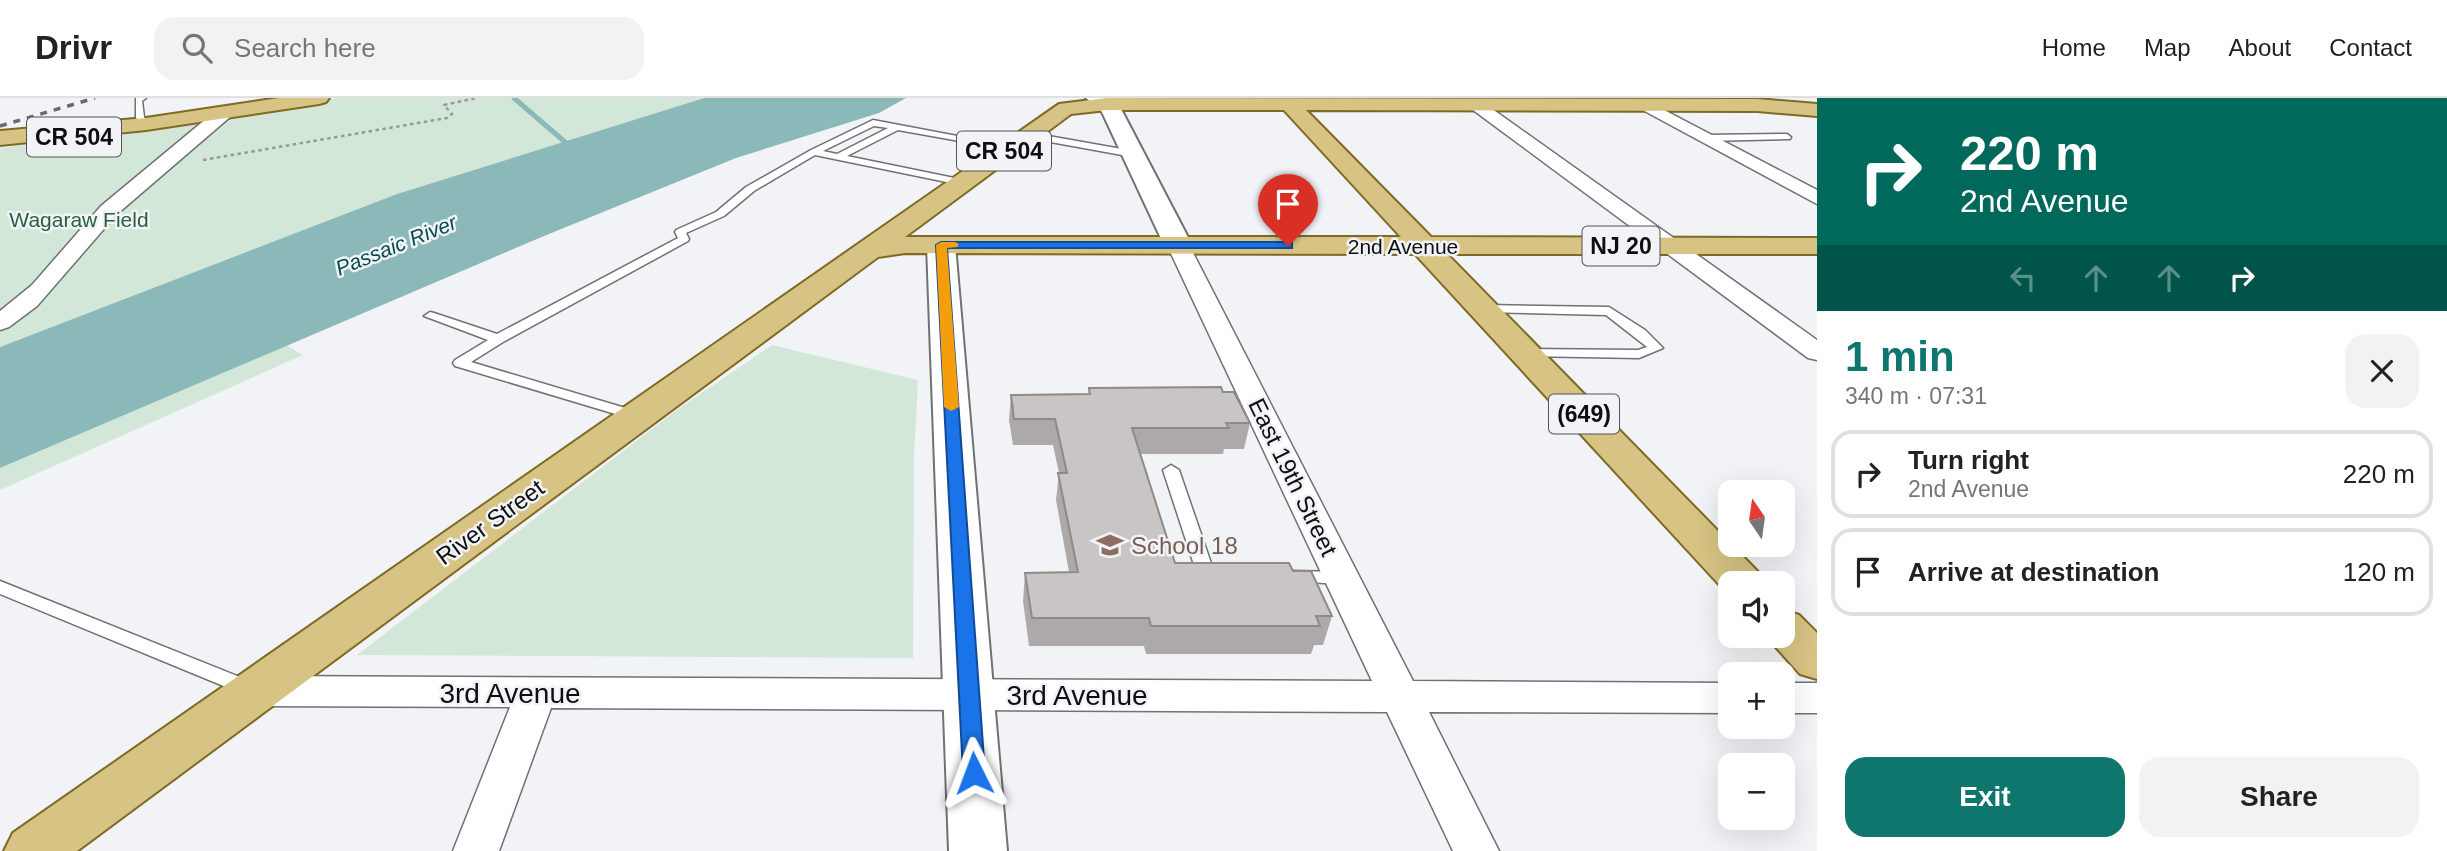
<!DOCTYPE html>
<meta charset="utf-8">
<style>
body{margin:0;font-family:Arial,sans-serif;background:#f2f2f2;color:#222;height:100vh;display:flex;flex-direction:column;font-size:26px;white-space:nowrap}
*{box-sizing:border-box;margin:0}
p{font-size:23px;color:#767676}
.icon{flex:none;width:38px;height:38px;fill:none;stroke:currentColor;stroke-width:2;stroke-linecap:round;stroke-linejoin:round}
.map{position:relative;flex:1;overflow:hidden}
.drawer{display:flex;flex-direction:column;background:#fff;width:630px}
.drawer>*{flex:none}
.banner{background:#00695c;color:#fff;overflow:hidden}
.needle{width:46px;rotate:347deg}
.fabs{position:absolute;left:1718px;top:382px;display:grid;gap:14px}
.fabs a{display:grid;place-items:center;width:77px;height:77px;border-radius:14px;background:#fff;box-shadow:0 7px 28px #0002;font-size:35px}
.pin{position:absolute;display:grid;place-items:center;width:60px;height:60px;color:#fff;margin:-72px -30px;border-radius:50% 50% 50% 0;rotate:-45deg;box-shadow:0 0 7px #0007}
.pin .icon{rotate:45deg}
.me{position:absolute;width:77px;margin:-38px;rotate:357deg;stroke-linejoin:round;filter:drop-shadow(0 0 5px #0008)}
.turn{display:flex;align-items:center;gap:24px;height:147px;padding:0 28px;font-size:32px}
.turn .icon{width:91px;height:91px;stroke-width:2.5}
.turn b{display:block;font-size:49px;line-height:60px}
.lanes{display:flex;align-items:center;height:66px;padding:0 28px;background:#0003;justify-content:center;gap:35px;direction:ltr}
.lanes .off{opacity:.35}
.round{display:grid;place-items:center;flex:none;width:74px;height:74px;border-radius:21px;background:#f2f2f2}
.headline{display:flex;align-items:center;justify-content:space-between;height:119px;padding:0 28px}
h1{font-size:42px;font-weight:700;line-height:52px;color:#0f766e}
.action{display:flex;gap:14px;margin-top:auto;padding:14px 28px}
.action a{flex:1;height:80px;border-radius:21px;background:#0f766e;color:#fff;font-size:28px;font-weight:700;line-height:80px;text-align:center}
.action a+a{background:#f2f2f2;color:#222}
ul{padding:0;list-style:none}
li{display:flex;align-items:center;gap:21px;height:88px;margin:0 14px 10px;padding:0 14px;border:4px solid #e0e0e0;border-radius:21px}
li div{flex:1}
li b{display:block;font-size:26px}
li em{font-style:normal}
header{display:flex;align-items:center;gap:42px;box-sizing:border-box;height:98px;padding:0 35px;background:#fff;border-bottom:2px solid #e0e0e0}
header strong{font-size:33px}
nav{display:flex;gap:38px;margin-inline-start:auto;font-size:24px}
.search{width:490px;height:63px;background:#f2f2f2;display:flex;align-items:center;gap:18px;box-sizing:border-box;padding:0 24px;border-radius:21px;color:#767676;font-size:26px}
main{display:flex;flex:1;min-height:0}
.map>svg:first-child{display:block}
.green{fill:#d2e7d8}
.water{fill:#8bb9b9}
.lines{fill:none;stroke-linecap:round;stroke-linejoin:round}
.stream{stroke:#8bb9b9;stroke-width:5}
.service-casing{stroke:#707174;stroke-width:3}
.minor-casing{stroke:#707174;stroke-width:3}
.tertiary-casing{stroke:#707174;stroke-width:4}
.secondary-casing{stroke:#707174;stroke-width:4}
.primary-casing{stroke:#7f6a25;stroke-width:4}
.path{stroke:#96979a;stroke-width:2.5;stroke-dasharray:3.5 3.5;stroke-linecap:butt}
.service{fill:#fff;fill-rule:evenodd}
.minor{fill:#fff;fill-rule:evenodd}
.tertiary{fill:#fff;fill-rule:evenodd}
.secondary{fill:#fff;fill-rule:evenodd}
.primary{fill:#d7c383;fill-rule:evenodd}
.rail{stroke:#696a6c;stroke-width:3.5;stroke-dasharray:7 7;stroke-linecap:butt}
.wall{fill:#ada9a9}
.building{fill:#c9c5c4;stroke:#8d8a89;stroke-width:2}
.route{fill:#1a73e8;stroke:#114b97;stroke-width:2}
.slow{fill:#f59e0b}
.labels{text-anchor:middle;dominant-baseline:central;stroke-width:5;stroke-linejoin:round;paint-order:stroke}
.far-park-label{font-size:21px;fill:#296040;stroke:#f2f3f7}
.far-water-label{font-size:21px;font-style:italic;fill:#054c4e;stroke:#f2f3f7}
.far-street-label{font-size:21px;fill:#0d0e0f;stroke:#f2f3f7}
.shield{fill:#f2f3f7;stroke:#525355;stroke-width:2}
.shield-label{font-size:23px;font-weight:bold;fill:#0d0e0f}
.street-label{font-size:24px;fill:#0d0e0f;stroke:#f2f3f7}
.education-label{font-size:24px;fill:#785e54;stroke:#f2f3f7;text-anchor:start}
.near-street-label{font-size:28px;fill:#0d0e0f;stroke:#f2f3f7}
</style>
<header>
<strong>Drivr</strong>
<div class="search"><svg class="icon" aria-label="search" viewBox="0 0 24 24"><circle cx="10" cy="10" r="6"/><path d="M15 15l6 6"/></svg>Search here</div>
<nav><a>Home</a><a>Map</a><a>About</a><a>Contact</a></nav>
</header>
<main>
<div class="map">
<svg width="1817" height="753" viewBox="0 0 1817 753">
<rect width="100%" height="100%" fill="#f2f3f7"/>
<path class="green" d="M338,0H704L397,96L0,249V50L196,25Z
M286,247L303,257L0,392V370Z
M772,247L918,282L914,358L913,560L357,557L678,311Z"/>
<path class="water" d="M704,0H906L879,15L736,60L544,138L0,370V249L397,96Z"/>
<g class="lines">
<path class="stream" d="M514,0L565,44"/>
<g class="service-casing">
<path id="service" d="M136,0H146L142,3L144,19L150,26L149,28H143L136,20Z
M873,22L1015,49L1010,52L898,32L847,58L964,82L966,84L961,87L815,57L754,93L724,118L686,135L689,141L688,143L503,244L471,264L642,315L644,318L642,321H632L455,268L453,265L455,262L488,242L424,218L430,214L434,215L497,236L678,140L675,134L676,132L716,114L746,89L811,52ZM874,28L888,30L837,56L823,53Z
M1026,34L1133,53L1138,56L1133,59L1023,39V35Z
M1787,36L1791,39L1790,41L1706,43L1702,40L1706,37Z
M1485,207L1609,209L1645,232L1663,250L1639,260L1525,258L1518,254L1520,251L1638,252L1647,249L1606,217L1481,214V208Z
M1171,367L1179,372L1213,471L1221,473L1224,477L1221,481L1215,483L1200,480L1197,476L1163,372Z
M1293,473L1343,474L1349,476L1352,480L1349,484L1343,486L1287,483L1284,479L1287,475Z
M0,483L257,586L260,591L257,596L250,599L243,596L0,496Z"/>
</g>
<g class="minor-casing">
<path id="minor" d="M1475,1L1481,3L1817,242V262L1808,260L1469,9L1467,6Z
M1645,2L1817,92V106L1639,10L1637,7L1639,4Z
M224,10L232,15L230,19L116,117L37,208L9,229L0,232V213L32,187L101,108L218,11Z
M1178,140L1186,142L1189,147L1413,583L1731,585V615L1429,614L1499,753H1453L1387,614L551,610L499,753H453L510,609L255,608L241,604L235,593L241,582L255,578L1372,583L1167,147L1170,142Z
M1783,585H1817V615H1783Z"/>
</g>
<g class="tertiary-casing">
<path id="tertiary" d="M941,139L951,141L955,147L1007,753H949L927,147L931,141Z"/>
</g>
<g class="secondary-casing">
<path id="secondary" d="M1086,0H1109L1121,11L1192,147L1188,153L1178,155L1168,153L1164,147L1102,14Z"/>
</g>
<g class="primary-casing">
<path id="primary" d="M279,0H329L326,4L319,6L146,32L0,47V33L146,20Z
M1107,0L1757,1L1817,6V18L1757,13L1306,12L1431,139L1817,140V156H1447L1759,475L1765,485H1731V496L1727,495L1415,156L905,155L878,159L77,753H4L13,735L1059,6ZM1107,12H1284L1401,139H905L1071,16Z
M1783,512L1799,517L1817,535V581L1800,576L1765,537H1783Z"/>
</g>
<path class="path" d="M203,62L447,20L452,16L444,7L476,0"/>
<use href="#service" class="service"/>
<use href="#minor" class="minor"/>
<use href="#tertiary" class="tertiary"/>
<use href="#secondary" class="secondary"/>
<use href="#primary" class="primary"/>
<path class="rail" d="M0,28L95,0"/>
</g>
<path class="wall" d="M1089,290L1223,294L1250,325L1244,351H1224L1223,356H1140L1175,465L1293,473L1332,518L1323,547H1314L1311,556H1146L1144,548H1029L1023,503L1025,475L1069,474L1056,402L1059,375L1053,347H1013L1009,322L1011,297H1088Z"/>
<path class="building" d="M1221,289L1223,294H1234L1250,325H1226L1229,330H1132L1175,465H1289L1293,473H1311L1332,518H1316L1320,528H1151L1149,520H1032L1025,475L1078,474L1058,375H1067L1055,321H1014L1011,297L1090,296L1089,290Z"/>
<path class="route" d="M1288,144L1292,145V150H947L985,675L982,681L974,684L966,681L963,675L936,147L941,144Z"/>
<path class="slow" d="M954,144L958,145V149L947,150L959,309L951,313L944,309L936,147L941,144Z"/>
<defs>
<g id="school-bare" transform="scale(2.1)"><path d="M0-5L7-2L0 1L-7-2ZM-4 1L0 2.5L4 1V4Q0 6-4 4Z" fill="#8d6e63" stroke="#f2f3f7" stroke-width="2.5" paint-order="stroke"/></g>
</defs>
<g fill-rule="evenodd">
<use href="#school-bare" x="1110" y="447"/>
</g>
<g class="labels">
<g class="far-park-label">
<text x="79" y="121">Wagaraw Field</text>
</g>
<g class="far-water-label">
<text transform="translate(396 147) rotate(-22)">Passaic River</text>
</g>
<g class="far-street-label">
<text x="1403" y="148">2nd Avenue</text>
</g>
<g class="shield">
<rect x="27" y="19.5" width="94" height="39" rx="5"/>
<rect x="957" y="33.5" width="94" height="39" rx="5"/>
<rect x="1582.5" y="128.5" width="77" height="39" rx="5"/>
<rect x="1549" y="296.5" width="70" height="39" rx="5"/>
</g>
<g class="shield-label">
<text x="74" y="39">CR 504</text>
<text x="1004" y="53">CR 504</text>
<text x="1621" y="148">NJ 20</text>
<text x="1584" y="316">(649)</text>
</g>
<g class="street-label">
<text transform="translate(1293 379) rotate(64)">East 19th Street</text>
<text transform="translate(490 424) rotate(-36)">River Street</text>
</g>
<g class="education-label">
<text x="1131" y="447">School 18</text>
</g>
<g class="near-street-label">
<text x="510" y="595">3rd Avenue</text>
<text x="1077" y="597">3rd Avenue</text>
</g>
</g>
</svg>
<div class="fabs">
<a><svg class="needle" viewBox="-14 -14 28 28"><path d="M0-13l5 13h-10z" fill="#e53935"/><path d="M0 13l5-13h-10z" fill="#767676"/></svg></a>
<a><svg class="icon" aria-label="sound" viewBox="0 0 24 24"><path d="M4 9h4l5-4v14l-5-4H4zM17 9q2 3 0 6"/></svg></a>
<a>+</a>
<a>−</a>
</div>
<div class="pin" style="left:1288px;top:148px;background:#d93025"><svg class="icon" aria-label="arrive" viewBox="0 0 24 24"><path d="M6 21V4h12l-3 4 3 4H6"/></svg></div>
<svg class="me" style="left:974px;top:675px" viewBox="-20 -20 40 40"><path d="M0-17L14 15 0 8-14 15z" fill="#1a73e8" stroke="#fff" stroke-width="4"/></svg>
</div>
<section class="drawer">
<div class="banner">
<div class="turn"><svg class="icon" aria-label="right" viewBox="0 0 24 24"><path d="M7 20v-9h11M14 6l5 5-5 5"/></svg><div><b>220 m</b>2nd Avenue</div></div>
<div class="lanes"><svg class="icon off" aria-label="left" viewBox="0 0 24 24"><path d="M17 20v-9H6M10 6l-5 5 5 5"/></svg><svg class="icon off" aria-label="ahead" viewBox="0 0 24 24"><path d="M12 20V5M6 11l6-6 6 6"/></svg><svg class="icon off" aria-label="ahead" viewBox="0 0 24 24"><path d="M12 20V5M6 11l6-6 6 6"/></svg><svg class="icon" aria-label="right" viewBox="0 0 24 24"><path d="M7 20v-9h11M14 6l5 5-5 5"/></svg></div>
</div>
<div class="headline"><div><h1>1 min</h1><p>340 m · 07:31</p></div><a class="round"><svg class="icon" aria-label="close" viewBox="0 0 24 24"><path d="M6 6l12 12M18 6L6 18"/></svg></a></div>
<ul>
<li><svg class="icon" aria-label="right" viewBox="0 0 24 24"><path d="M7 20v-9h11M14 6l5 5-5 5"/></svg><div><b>Turn right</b><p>2nd Avenue</p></div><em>220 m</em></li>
<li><svg class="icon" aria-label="arrive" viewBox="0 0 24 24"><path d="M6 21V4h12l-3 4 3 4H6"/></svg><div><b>Arrive at destination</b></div><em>120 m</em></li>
</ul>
<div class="action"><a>Exit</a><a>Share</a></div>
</section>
</main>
